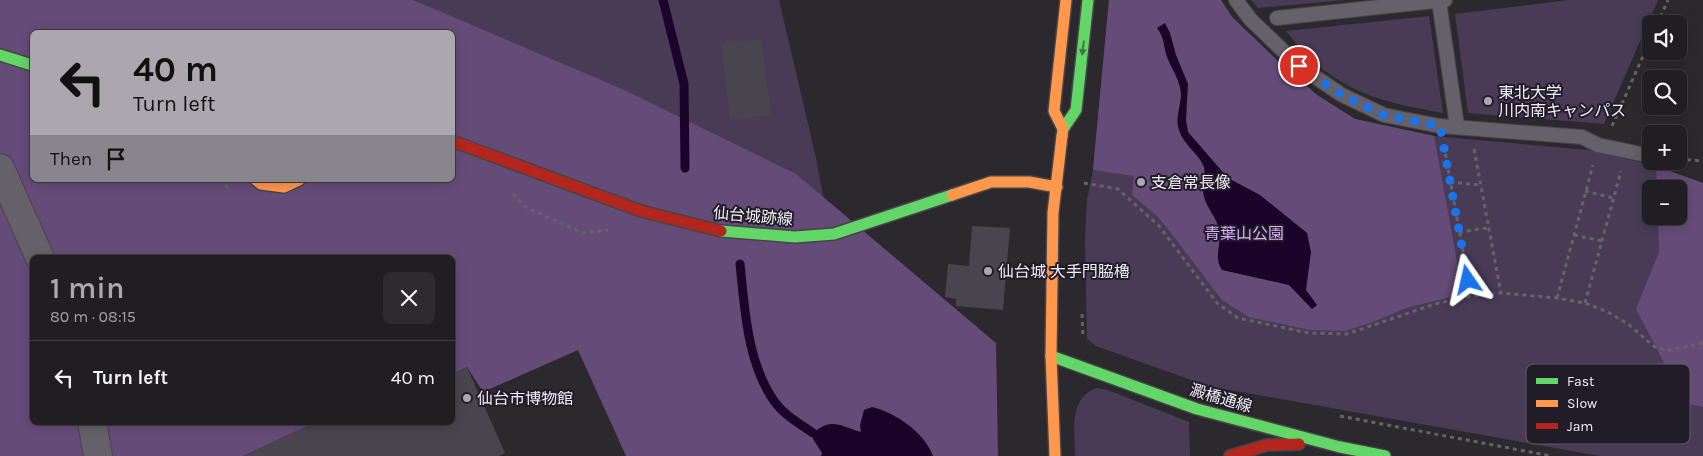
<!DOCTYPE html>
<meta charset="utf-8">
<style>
body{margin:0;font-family:Karla,"Noto Sans JP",sans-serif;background:#2d2b2f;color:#f1f3f6;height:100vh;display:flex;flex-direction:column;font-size:19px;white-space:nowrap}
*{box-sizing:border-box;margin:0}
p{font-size:16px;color:#a2a2a5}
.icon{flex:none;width:28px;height:28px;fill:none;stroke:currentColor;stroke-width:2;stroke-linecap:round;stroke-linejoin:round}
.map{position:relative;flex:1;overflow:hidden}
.drawer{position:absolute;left:30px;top:255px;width:425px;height:170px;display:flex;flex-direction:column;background:#201e22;border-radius:8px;box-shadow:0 2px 12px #0003,0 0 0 1px #3d3c40}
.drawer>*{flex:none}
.top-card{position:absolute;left:30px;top:30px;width:425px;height:152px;border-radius:8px;box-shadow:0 2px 12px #0003,0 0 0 1px #3d3c40;background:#aca7af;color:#111;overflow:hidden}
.tools{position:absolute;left:1642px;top:15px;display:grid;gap:10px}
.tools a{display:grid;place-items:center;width:45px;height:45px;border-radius:8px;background:#201e22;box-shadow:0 2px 12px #0003,0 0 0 1px #3d3c40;font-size:25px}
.pin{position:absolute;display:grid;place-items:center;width:42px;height:42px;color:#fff;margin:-21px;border:2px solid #fff;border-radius:50%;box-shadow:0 1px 5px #0007}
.me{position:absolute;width:55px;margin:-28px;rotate:349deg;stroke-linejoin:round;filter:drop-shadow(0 0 4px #0008)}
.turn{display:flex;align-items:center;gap:18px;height:105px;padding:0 20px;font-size:22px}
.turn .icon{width:65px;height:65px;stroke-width:2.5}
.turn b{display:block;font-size:35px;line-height:42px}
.then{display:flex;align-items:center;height:48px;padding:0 20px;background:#0003;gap:10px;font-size:19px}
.round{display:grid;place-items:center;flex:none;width:52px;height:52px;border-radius:8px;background:#2d2b2f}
.summary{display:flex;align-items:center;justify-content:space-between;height:85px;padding:0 20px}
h1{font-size:30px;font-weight:600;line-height:38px;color:#aca7af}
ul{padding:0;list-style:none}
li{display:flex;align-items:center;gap:15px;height:75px;padding:0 20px;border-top:1px solid #3d3c40}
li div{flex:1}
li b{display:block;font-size:19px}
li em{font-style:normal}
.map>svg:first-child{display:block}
.green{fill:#493b56;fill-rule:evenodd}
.forest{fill:#654c78;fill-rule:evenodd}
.water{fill:#1a0429}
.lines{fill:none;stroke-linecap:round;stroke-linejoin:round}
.stream{stroke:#1a0429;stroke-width:9}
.building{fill:#4a444f}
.lane-casing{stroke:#474449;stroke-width:16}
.street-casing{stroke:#474449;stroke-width:30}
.fast-casing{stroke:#474449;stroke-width:14}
.slow-casing{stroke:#474449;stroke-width:14}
.jam-casing{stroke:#474449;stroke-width:14}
.path{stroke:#656268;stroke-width:3;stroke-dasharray:4 4;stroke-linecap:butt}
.lane{stroke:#656069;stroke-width:14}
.street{stroke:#656069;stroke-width:28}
.fast{stroke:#63d668;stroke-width:11}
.slow{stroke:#ff974d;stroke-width:11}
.jam{stroke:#b3261e;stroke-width:11}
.oneway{fill:#427848}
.route{stroke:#1a73e8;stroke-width:9;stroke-dasharray:0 16.2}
.poi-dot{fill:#aca7af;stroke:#221b28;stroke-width:2}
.labels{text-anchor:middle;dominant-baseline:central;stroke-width:4;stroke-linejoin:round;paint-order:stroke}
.poi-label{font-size:16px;fill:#f1ecf5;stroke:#221b28;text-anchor:start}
.street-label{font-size:16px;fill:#f1ecf5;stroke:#221b28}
.park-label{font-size:16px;fill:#d9affc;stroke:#221b28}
.key{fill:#221b28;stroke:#605a66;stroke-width:1}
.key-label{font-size:14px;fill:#f1ecf5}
</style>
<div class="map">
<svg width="1703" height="456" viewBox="0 0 1703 456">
<rect width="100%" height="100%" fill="#2b282e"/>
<path class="green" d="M200,0H779L816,158L827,218L452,32Z
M1109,0H1221L1232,17L1279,62L1317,95L1355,119L1434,136L1589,150L1656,166L1703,192V456H1600L1208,386L1096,346L1087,339L1085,239L1087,200L1093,170ZM1651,189H1679V216H1651Z
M1251,0H1344L1258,8Z
M1569,0H1658L1604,124L1468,113L1455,14Z
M1429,16L1443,113C1389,103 1355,97 1311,60C1302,52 1294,40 1286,31Z
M1097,388L1108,390L1189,422L1190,456H1075C1075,431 1068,398 1097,388Z"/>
<path class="forest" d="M0,0H413L622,89L796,174L996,343L998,456H626L578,350L483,392L467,367L453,374L452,258H32V422L315,423L243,456H0ZM32,32H452V180H32Z
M1109,0H1221L1232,17L1279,62L1317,95L1355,119L1434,136L1463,294L1409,307L1370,323L1345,331L1310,330L1249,317L1222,300L1172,234L1157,216L1132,195L1134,176L1093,170Z
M1656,166L1703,183V407L1685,403L1636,309L1659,252L1658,216H1679V189H1657Z"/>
<path class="water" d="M1165,23L1170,33L1176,55L1188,84L1186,120L1188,132L1228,178L1260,195L1307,233L1311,252L1306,290L1317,305L1312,309L1289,285L1222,270C1212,255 1224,242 1218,226C1214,213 1204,205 1203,191C1202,183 1207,173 1203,165C1197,152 1183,144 1179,130C1175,120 1180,107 1181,96C1181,81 1172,70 1167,57C1163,46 1165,38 1157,28Z
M872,407C896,413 924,432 933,456H821L822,453L813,439V433C832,417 840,426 861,432L860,425L864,410Z"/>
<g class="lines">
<path class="stream" d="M663,0L684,84L685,168
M740,264C745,310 747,362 774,401C784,415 800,424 813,433"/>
</g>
<path class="building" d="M761,39L771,115L730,120L721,43Z
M972,226L1010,228L1003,310L956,306V299L945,297L948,264L969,266Z
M467,367L505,453L499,456H243L315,422H452V374Z"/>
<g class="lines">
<g class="lane-casing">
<path id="lane" d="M1236,0L1251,20L1299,66L1342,95L1384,115L1440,126L1582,137L1598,145L1651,156
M1439,1L1457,126
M1277,18L1445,0"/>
</g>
<g class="street-casing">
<path id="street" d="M0,168L40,258
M92,422L98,456"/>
</g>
<g class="fast-casing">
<path id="fast" d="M0,55L32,65
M1062,136L1063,129L1076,110L1088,0
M721,231L795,237L834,234L952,195
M1051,356L1197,409L1340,447L1385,456"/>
</g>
<g class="slow-casing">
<path id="slow" d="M1063,129L1054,111L1066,0
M256,180L261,184L284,187L299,180
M952,195L991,182H1029L1057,187
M1055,456L1051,356L1053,213L1062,136"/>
</g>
<g class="jam-casing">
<path id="jam" d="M452,141L641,211L721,231
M1230,456L1267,445L1299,444"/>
</g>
<path class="path" d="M1657,24L1668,0
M1612,126L1651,38
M1444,146L1471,296
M1474,149L1501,293
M1679,159L1703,161
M220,180L228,188
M1450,182L1481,185
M1084,183L1118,189L1159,226L1217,303L1238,318L1309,333L1347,334L1435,304L1471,296L1501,293L1557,298L1585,303L1608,312L1628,324L1656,348L1671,350L1703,343
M1585,191L1613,198
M513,194L525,207L583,233L608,230
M1459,232L1489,228
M1574,235L1602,241
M1557,298L1593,165
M1585,303L1621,171
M1082,314L1083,338
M1340,416L1551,456"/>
<use href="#lane" class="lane"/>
<use href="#street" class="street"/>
<use href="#fast" class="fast"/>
<use href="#slow" class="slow"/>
<use href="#jam" class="jam"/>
</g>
<defs><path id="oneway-solid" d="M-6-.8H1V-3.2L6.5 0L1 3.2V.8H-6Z" transform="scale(1.25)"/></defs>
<use class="oneway" href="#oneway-solid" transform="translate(1083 48) rotate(97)"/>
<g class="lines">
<path class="route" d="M1299,66L1342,95L1384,115L1440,126L1468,280"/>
</g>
<g class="poi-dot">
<circle cx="1488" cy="101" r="5"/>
<circle cx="1141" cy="182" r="5"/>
<circle cx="988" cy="271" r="5"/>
<circle cx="467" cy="398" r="5"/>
</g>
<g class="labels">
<g class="poi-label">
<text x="1498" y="92">東北大学<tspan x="1498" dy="18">川内南キャンパス</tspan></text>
<text x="1151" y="182">支倉常長像</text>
<text x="998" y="271">仙台城 大手門脇櫓</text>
<text x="477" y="398">仙台市博物館</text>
</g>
<g class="street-label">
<text transform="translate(753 216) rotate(5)">仙台城跡線</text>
<text transform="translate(1221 398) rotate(16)">澱橋通線</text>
</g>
<g class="park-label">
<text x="1244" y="233">青葉山公園</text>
</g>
</g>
<rect x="1526" y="364" width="164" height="80" rx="8" class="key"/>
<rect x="1536" y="378" width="22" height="6" fill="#63d668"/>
<rect x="1536" y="400" width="22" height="7" fill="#ff974d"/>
<rect x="1536" y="423" width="22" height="6" fill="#b3261e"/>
<g class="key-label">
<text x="1567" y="386">Fast</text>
<text x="1567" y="408">Slow</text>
<text x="1567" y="431">Jam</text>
</g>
</svg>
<div class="tools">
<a><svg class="icon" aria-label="sound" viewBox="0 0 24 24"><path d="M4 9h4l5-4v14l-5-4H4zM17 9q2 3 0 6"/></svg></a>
<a><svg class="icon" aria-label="search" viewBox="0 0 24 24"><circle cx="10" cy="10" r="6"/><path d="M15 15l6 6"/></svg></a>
<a>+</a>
<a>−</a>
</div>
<div class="pin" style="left:1299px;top:66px;background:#d93025"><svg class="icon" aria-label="arrive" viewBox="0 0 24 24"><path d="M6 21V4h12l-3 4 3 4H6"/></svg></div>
<svg class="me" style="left:1468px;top:280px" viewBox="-20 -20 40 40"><path d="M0-17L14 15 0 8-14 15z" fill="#1a73e8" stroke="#fff" stroke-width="4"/></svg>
<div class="top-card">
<div class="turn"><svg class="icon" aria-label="left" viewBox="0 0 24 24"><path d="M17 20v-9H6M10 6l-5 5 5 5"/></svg><div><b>40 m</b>Turn left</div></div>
<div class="then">Then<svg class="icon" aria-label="arrive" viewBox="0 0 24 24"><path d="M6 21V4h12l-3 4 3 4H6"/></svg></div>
</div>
<section class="drawer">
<div class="summary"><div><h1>1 min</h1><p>80 m · 08:15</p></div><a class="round"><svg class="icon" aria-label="close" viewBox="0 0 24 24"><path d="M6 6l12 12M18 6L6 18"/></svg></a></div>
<ul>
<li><svg class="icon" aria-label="left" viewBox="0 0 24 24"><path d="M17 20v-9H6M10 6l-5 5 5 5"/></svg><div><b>Turn left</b></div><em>40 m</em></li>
</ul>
</section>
</div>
